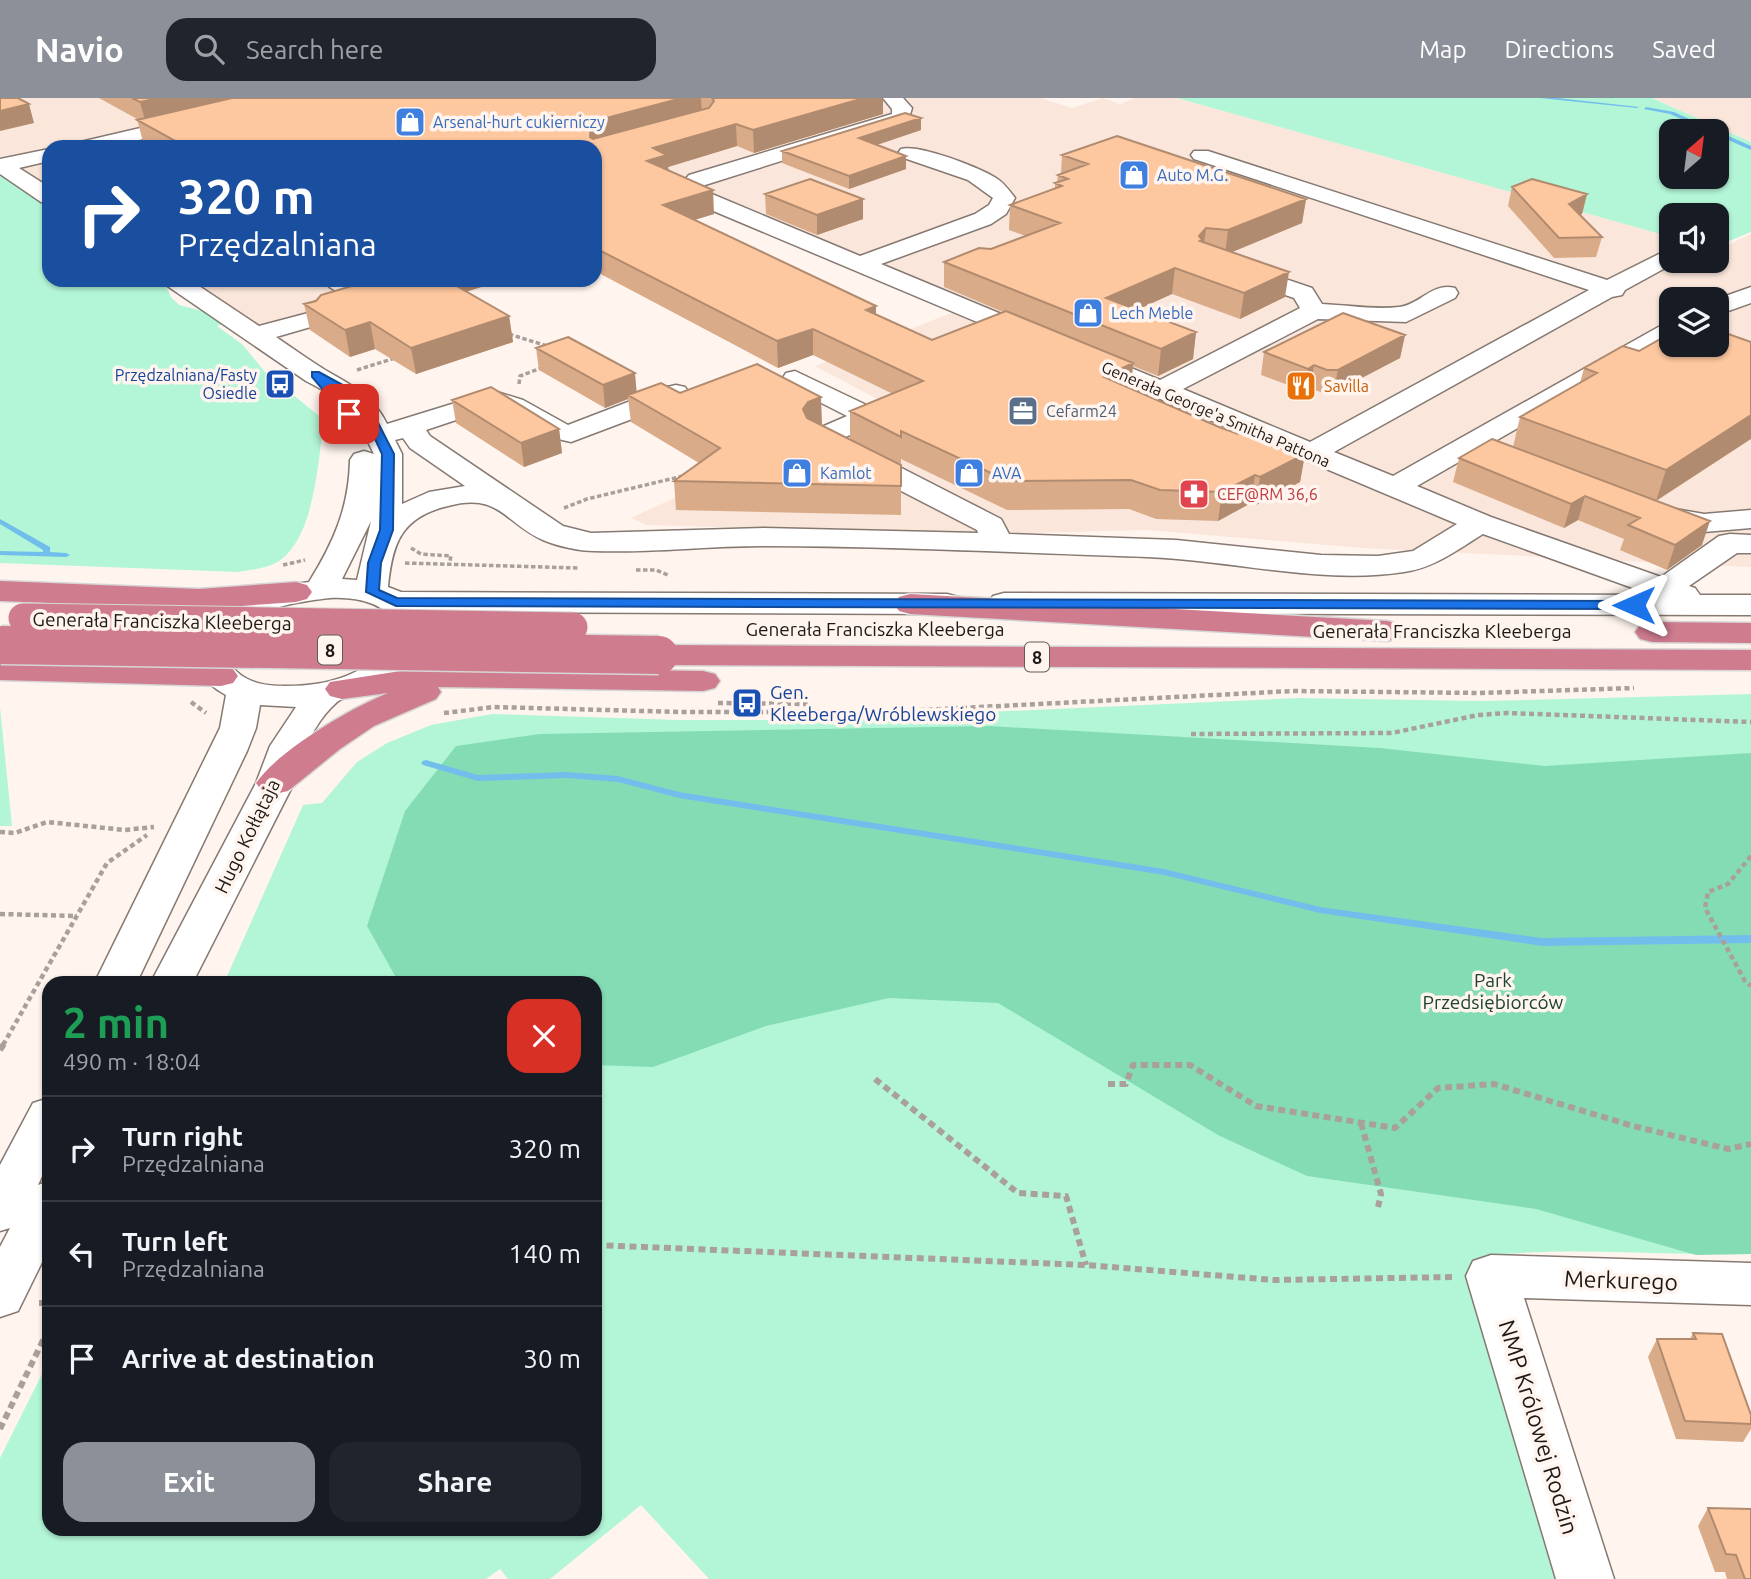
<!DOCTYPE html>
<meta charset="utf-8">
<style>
body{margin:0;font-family:Ubuntu,sans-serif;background:#20242c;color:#f1f3f6;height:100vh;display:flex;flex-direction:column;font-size:26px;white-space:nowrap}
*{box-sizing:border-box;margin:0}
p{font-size:23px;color:#9ea1a6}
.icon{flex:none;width:38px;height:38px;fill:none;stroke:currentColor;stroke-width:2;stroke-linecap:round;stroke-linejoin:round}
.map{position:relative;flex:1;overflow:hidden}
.drawer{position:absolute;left:42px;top:878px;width:560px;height:560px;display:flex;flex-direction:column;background:#171b24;border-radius:21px;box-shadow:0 2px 5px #0004}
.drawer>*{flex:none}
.banner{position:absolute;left:42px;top:42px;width:560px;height:147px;border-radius:21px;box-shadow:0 2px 5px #0004;background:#1a4fa0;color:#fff;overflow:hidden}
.needle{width:46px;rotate:28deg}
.fabs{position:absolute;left:1659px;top:21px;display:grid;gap:14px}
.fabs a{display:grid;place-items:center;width:70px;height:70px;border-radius:14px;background:#171b24;box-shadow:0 2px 5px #0004;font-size:35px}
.pin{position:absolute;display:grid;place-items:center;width:60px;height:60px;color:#fff;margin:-30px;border-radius:14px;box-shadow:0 4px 10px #0006}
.me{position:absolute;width:77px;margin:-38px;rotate:270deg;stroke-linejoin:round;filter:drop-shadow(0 0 5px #0008)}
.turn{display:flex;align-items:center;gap:24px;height:147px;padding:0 21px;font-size:32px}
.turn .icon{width:91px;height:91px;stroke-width:2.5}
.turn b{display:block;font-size:49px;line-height:60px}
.round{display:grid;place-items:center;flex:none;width:74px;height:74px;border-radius:21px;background:#20242c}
.head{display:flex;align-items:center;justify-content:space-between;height:119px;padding:0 21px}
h1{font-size:42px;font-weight:700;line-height:52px;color:#1e9e55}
.primary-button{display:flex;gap:14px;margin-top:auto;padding:14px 21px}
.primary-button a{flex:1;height:80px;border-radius:21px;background:#8c9099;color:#fff;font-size:28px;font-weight:700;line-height:80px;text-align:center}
.primary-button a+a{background:#20242c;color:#f1f3f6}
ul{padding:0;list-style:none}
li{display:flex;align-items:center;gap:21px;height:105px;padding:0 21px;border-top:2px solid #363941}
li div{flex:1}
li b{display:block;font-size:26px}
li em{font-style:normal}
header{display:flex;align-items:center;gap:42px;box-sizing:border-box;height:98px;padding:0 35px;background:#8c9099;color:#fff}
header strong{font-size:33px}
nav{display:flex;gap:38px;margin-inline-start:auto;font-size:24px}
.search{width:490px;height:63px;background:#20242c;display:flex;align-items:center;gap:18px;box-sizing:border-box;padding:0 24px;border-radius:21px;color:#9ea1a6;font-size:26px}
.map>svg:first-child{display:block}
.built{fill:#fae6da;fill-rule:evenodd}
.green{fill:#b3f6d7;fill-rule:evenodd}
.forest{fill:#84dcb5}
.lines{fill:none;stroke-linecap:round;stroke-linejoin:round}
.stream{fill:#71beed;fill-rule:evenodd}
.minor-casing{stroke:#857972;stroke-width:3}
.highway-casing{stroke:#d6d6d5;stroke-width:3}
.path-far2{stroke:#a9a09b;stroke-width:3.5;stroke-dasharray:4.5 2.5;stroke-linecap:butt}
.path-far1{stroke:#a9a09b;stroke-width:4.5;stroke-dasharray:5 3.5;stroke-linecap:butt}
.path{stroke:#a9a09b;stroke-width:6;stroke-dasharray:7 4.5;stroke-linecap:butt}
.minor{fill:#fff;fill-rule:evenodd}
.highway{fill:#cf7c8f;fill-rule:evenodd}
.highway-bridge-far1-casing{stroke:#d6d6d5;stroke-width:31;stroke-linecap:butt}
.highway-bridge-casing{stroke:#d6d6d5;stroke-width:41;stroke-linecap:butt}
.highway-bridge-far1{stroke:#cf7c8f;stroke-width:29}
.highway-bridge{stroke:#cf7c8f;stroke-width:38}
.wall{fill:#daab89}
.shaded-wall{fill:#b18b6f}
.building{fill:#fdc79f;stroke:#b18b6f;stroke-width:2}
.route{fill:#1a73e8;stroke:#114b97;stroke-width:2}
.labels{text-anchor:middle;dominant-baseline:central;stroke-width:7;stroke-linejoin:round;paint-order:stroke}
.far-shop-label{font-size:16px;fill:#366cbe;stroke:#fff4ee;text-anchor:start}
.far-transit-label{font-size:16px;fill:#164399;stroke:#fff4ee;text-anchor:end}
.far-food-label{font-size:16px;fill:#c56008;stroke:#fff4ee;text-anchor:start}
.far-service-label{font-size:16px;fill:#4e5e75;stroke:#fff4ee;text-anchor:start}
.far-street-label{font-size:16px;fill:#1e1916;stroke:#fff4ee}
.far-health-label{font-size:16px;fill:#be3a42;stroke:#fff4ee;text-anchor:start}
.shield{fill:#fff4ee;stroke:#625b57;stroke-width:2}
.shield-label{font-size:18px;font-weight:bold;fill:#1e1916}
.street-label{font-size:19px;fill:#1e1916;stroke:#fff4ee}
.transit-label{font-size:19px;fill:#164399;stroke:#fff4ee;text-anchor:start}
.park-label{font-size:19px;fill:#1b4232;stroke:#fff4ee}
.near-street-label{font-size:23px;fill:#1e1916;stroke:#fff4ee}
</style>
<header>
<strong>Navio</strong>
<div class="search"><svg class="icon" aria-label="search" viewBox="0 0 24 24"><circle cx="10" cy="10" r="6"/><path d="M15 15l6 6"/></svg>Search here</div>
<nav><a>Map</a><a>Directions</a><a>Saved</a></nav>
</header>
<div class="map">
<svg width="1751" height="1481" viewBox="0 0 1751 1481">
<rect width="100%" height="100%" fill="#fff4ee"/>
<path class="built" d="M0,0H1040L1072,10L1103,0L1120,6L1135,0H1177L1671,139V163H1717V152L1751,136V469L1362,450L1146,432L981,436L647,427L631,420L802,341L879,302L815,268L954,214L595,49H49V90L0,58ZM1671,201H1717V247H1671Z
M1653,0H1751V44Z
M186,182H435L263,233Z"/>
<path class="green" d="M1177,0H1652L1751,44V134L1717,148V117H1671V139ZM1671,33H1717V79H1671Z
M0,77L49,110V182H156L166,188L171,199L179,207L206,214L224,226L217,228L242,246L265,274L324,322C318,362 315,439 279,463C268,470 251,472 238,474L0,465Z
M1751,596V1156C1663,1158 1573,1148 1485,1158L1583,1481H709L641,1407L550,1481H508L500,1471L486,1481H0V1360L49,1262V1432H595V886L224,885L303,707L322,705L357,664L387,645L431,627L492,616L680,622H807L1298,600L1483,603Z
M0,609L12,728H0Z"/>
<path class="forest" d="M989,628L1380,650L1545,668L1751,655V1156L1696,1157L1536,1111L1307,1078L1218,1037L998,905L889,900L766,928L653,969L595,967V886L399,885L367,828L405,713L456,648L540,636Z"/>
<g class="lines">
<path class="stream" d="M1540,0H1557L1639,9L1637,10Z
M1646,9L1674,14L1715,33H1708L1670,16L1644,11Z
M1717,33L1751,48V52L1717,37Z
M0,421L50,449V454L66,455L70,457L66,459L0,457V453L43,454V452L0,426Z
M426,662L478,677L567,674L618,678L679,694L1164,771L1320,809L1542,840L1751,837V845L1542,848L1320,815L1164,777L679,700L618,684L567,680L478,683L423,667L421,665L423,663Z"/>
<g class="minor-casing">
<path id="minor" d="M269,0H304L301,4L109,49H73L76,45Z
M883,0H903L912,10L908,23L705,87L700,91L860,158L975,116L989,107L993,100L968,82L901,59L898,55L901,51C919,46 978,69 996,80C1004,85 1009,92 1015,100L1006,116L991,126L881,166L1160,282L1300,210L1294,200L1228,177L1224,172L1228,167H1244L1312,190L1322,206C1347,207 1375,212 1399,209C1420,207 1432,184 1455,190L1458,195L1455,200L1406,224L1318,221L1183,291L1310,344L1589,192L1194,61L1191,57L1194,53H1208L1607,182L1671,150V163H1678L1625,192L1622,197L1612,199L1334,354L1393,378L1662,227L1671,224V242L1417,388L1491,419L1661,479L1719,438L1730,436L1751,437V455H1737L1689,488L1695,490L1700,497H1751V517L1004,515L993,512L988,505L993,498L1004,495L1652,497L1483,436C1457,452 1434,470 1404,474C1322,487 1230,462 1147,459C1019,455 892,448 765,448C708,448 651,455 594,453C579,453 557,448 543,442C504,425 500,394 448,408C401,419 392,446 388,489L401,494L947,496L958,499L963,506L958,513L947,516L423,514C440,544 404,577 378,590C366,595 347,596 337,604C314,624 301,656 294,685L192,886H150L256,685L270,648L296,609L260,607L256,630L247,653L136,886H94L220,630L226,597C174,569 198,524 240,502C261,492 286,487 309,484C334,444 349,409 350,362L354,356L364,353L374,356C353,313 349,305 306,283L166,187L162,182H190L259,228L312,214L321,216L324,221L321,226L276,239C291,249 306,260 322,270C351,288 371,294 387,326L494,293L523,302L568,327L667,289L676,287L685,289L689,295L685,301L571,344L541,337L495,309L426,332L430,338L563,428L591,435L764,430L978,435L977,432L810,346L806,340L810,334L847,318L786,287L782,281L786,275L795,273L879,313L883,319L879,325L843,340L1001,421L1009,436L1176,442L1321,457L1378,458L1413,453L1457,426L685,101L677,91L689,77L892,16V11ZM403,340L410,350L465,388L429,394L402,406V356L395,342ZM371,423L357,482L342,481ZM330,500C400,497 422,544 353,575C332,585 309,588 285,588C267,588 250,586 236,573C224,563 228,545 237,534C260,508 298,504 330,500Z
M49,51V63L19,70L49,89V106L41,104L0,76V61Z
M323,182H352L359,189L356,194C343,197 331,193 323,182Z
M1751,189V205L1717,217V201Z
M1658,408L1704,416L1751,412V430L1704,434L1647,423L1643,417L1647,411Z
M49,1000V1063L38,1087L49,1083V1150L18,1213L0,1219V1149L10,1130L0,1133V1067L33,1005Z
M1491,1157L1751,1165V1207L1524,1200L1614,1481H1556L1466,1178L1473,1163Z"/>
</g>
<g class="highway-casing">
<path id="highway" d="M0,483L199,491L296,484L307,487L312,494L307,501L296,504L199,511L0,503Z
M910,496L1387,523L1399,526L1404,533L1399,540L1387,543L910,516L899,513L894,506L899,499Z
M1652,524L1751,525V545L1652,544L1640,541L1635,534L1640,527Z
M659,547L1751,552V572L659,567L647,564L642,557L647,550Z
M0,562L221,568L233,571L238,578L233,585L221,588L0,582Z
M426,569L703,573L715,576L720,583L715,590L703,593L438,589L441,594L436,601L374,628L340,651L288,693L275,696L262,693L256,685C279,652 351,610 388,595L342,601L330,598L325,591L330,584Z"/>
</g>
<path class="path-far2" d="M509,236L547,248
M357,272L395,260
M519,286L520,278L544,269
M564,410L587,401L683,378
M411,450L421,456L451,458L449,467
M405,465L578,470
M283,467L305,462
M636,472H656L668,477"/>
<path class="path-far1" d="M191,604L206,615
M718,605L806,606L808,615
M444,615L494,609L681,614H882L1293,593L1480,595L1634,590
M1191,636L1392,635L1478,617L1508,615L1751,624
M0,734L15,735L47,724L125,732L154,729
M1751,758L1728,786L1708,794L1705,810L1745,883L1751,888
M0,816L77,818
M3,947L107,765L147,737"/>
<path class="path" d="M0,952L4,946
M875,981L1018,1095L1066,1098L1086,1167
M1108,986H1126L1133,967H1190L1256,1008L1395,1030L1438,990L1494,986L1633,1028L1728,1051L1751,1046
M1361,1025L1381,1096L1378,1109
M595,1147L1086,1167L1274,1182L1454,1179
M39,1205H49
M0,1331L49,1230"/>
<use href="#minor" class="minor"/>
<use href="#highway" class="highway"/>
<g class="highway-bridge-far1-casing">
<path id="highway-bridge-far1" d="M23,520L573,529"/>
</g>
<g class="highway-bridge-casing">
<path id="highway-bridge" d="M1,547L659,557"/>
</g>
<use href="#highway-bridge-far1" class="highway-bridge-far1"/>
<use href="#highway-bridge" class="highway-bridge"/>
</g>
<path class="wall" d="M99,0H883V16L754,55L737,48L668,69L669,73L714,116L694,122L876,216L932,242L1003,214L944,189V164L991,151L1026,138L1009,132L1010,107L1055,90V85L1057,84L1058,77L1061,76L1062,57L1306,101L1302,125L1232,154L1285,199L1240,221L1172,196L1136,212L1196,234L1193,261L1158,278L1133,268L1131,290L1219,329L1238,336L1266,342L1305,356L1300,384L1256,407L1251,405L1218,423L1156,421L1129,411L1007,412L901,361V367L850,341V313L893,296L813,257L778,270L595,173V49H152L143,44L137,21Z
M921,20V32L876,47L906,58V71L849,91L782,65V53Z
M1512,89L1587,96L1582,116L1580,117L1602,139L1596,159L1554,160L1508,108Z
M765,96L863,101V121L817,137L766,116Z
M372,182H503L466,194L509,218L513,244L416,276L375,251L350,259L310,232L304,206Z
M1405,237L1400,260L1333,295H1323L1310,290L1304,293L1261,277L1264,254Z
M1717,247L1656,403L1702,447L1667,472L1620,452L1624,441L1578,422L1564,430L1453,384L1459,360L1513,349L1520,319L1580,285L1584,270L1639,253Z
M536,250L637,294L680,295L822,326L821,327L901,367V417L676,412L674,383L699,365L631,324L628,301L605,310L539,272Z
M452,302L559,331L562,355L524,369L456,325Z
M1693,1235L1751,1317V1331L1743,1344L1676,1341L1648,1259L1657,1241H1690Z
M1708,1410L1751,1481H1727L1725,1474H1715L1698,1428Z"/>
<path class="shaded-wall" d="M159,0H257L146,26L140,4Z
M682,0H701L702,16L593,46L590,39L591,24Z
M864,0H883V16L754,55L753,32Z
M29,6L34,25L0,33V13Z
M921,20V32L859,53V40Z
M736,26L737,48L668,69L669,80L647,63L653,50Z
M906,58V71L849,91V78Z
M713,92L714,116L665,131L663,107Z
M1587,96L1582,116L1564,125L1569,106Z
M863,101V121L817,137V117Z
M1306,101L1302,125L1225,157L1228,132Z
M1206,130L1203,155L1199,138Z
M1175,170L1172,196L1104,227L1106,200Z
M1289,174L1285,199L1240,221L1244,195Z
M437,182H503L440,202Z
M876,208V234L866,212Z
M509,218L513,244L416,276L411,250Z
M370,224L375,251L350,259L345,232Z
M813,231V257L778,270L777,243Z
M1196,234L1193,261L1158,278L1161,251Z
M1405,237L1400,260L1333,295L1338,272Z
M1133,265L1131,291L1104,279Z
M1314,267L1310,290L1304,293L1308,271Z
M635,275L637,298L628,297V301L605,310L603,287Z
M821,299L822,326L809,332L803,311L808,304Z
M1751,317V341L1656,403L1666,372Z
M559,331L562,355L524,369L521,345Z
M1305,356L1300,384L1256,407L1260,379Z
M1255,377L1251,405L1218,423L1222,394Z
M1585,398L1578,422L1564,430L1571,406Z
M1710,423L1702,447L1667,472L1675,447Z"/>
<path class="building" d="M0,0H18L29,6L0,13Z
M132,0H159L140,4Z
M232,0H682L591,24L590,39L593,41L709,10L714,3L712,0H864L753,32L736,26L653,50L667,57L647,63L713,92L663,107L876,208L866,212L932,242L1006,213L1133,265L1104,279L1219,329L1238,336L1244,333L1266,342L1270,341L1305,356L1260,379L1255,377L1222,394L1160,392L1131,382L1008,383L901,333V339L850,313L923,283L813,231L777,243L595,150V49H186L137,22Z
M905,15L921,20L859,40L906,58L849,78L782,53Z
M1117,38L1306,101L1228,132L1206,130L1199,138L1202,142L1200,143L1289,174L1244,195L1175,170L1106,200L1196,234L1161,251L944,164L979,150L991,151L1060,125L1010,107L1062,88L1055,85L1068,81L1058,77L1088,66L1062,57Z
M810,81L863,101L817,117L765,96Z
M1532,81L1587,96L1569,106L1602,139L1559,140L1512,89Z
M372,182H446L509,218L411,250L370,224L345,232L304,206L316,203L321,197Z
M1343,215L1405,237L1338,272H1327L1314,267L1308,271L1264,254Z
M1717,232L1751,244V317L1666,372L1520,319L1597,275L1584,270L1623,248L1639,253L1671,235V247H1717Z
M568,239L635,275L603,287L536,250Z
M757,266L821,299L808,304L803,311L807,320L901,367V388L674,383L720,350L628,297L661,285L680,295Z
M491,289L559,331L521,345L452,302Z
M1492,341L1710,423L1675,447L1628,427L1640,420L1585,398L1571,406L1459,360Z
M1693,1235L1722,1236L1751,1317V1326L1685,1323L1657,1241H1696Z
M1708,1410L1751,1411V1481H1745L1736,1457L1726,1456Z"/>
<path class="route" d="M312,274H319L343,287L370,309L394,356L393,432L381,465L379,492L397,500L1634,503L1641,507L1634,511L396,508L366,494L368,465L380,432L382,356L362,313L333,290L354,316L345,318L312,279Z"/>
<defs>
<g id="shop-square" transform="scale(1.575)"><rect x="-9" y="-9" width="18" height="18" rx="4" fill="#3f7fe0" stroke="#fff4ee"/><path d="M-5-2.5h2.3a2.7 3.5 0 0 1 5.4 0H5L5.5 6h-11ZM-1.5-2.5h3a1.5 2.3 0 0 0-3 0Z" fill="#fff"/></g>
<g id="bus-square" transform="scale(1.575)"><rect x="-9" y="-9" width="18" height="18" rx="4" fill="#1a4fb4" stroke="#fff4ee"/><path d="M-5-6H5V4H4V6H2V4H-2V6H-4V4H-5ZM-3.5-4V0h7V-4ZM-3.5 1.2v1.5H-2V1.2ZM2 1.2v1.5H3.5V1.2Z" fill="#fff"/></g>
<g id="restaurant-square" transform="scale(1.575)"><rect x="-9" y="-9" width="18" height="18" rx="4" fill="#e8710a" stroke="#fff4ee"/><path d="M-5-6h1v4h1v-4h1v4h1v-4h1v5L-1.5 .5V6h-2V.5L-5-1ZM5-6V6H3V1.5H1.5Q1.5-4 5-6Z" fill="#fff"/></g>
<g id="office-square" transform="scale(1.575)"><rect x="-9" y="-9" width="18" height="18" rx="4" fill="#5c6f8a" stroke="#fff4ee"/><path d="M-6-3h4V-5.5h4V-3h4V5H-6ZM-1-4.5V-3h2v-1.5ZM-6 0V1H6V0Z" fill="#fff"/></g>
<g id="pharmacy-square" transform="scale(1.575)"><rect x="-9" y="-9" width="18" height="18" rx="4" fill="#e0444e" stroke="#fff4ee"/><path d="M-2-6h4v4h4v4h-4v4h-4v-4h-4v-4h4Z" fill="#fff"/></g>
</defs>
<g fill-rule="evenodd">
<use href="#shop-square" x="410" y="24"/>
<use href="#shop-square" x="1134" y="77"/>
<use href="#shop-square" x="1088" y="215"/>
<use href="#bus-square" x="280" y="286"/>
<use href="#restaurant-square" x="1301" y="288"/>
<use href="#office-square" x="1023" y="313"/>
<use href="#shop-square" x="797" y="375"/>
<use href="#shop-square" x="969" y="375"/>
<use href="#pharmacy-square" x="1194" y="396"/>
<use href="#bus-square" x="747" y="605"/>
</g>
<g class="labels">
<g class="far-shop-label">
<text x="433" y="24">Arsenal-hurt cukierniczy</text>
<text x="1157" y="77">Auto M.G.</text>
<text x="1111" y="215">Lech Meble</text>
<text x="820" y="375">Kamlot</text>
<text x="992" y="375">AVA</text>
</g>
<g class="far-transit-label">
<text x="257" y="277">Przędzalniana/Fasty<tspan x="257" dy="18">Osiedle</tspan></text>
</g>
<g class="far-food-label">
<text x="1324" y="288">Savilla</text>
</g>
<g class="far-service-label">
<text x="1046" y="313">Cefarm24</text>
</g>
<g class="far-street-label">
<text transform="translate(1216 316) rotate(23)">Generała George'a Smitha Pattona</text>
</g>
<g class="far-health-label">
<text x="1217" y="396">CEF@RM 36,6</text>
</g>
<g class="shield">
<rect x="318" y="537.5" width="24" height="29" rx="5"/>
<rect x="1025" y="544.5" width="24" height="29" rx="5"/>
</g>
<g class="shield-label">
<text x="330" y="552">8</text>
<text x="1037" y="559">8</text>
</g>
<g class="street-label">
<text transform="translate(162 523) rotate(1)">Generała Franciszka Kleeberga</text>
<text x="875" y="531">Generała Franciszka Kleeberga</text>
<text x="1442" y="533">Generała Franciszka Kleeberga</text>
<text transform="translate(247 738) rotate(-64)">Hugo Kołłątaja</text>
</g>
<g class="transit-label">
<text x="770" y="594">Gen.<tspan x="770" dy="22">Kleeberga/Wróblewskiego</tspan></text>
</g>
<g class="park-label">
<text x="1493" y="882">Park<tspan x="1493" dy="22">Przedsiębiorców</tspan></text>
</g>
<g class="near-street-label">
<text transform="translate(1621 1182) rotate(2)">Merkurego</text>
<text transform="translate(1539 1329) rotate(73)">NMP Królowej Rodzin</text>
</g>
</g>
</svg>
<div class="fabs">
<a><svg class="needle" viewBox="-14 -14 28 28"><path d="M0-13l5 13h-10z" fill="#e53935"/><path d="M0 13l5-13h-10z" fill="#9ea1a6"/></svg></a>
<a><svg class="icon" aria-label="sound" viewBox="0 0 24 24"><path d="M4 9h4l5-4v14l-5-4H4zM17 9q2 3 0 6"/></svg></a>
<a><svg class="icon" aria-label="layers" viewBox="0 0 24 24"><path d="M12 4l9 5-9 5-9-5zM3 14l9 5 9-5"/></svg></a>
</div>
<div class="pin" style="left:349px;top:316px;background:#d93025"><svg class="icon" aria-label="arrive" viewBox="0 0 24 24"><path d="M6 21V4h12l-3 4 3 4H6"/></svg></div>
<svg class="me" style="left:1634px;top:507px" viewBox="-20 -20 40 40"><path d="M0-17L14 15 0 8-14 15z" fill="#1a73e8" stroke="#fff" stroke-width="4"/></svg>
<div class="banner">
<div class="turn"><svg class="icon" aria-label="right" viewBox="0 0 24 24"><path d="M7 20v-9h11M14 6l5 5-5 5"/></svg><div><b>320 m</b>Przędzalniana</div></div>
</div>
<section class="drawer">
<div class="head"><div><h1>2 min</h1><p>490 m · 18:04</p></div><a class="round" style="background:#d93025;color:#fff"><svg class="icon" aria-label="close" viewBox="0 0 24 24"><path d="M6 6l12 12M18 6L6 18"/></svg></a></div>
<ul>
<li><svg class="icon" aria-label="right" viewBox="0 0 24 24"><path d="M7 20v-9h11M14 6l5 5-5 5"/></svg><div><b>Turn right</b><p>Przędzalniana</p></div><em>320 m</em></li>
<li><svg class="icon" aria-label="left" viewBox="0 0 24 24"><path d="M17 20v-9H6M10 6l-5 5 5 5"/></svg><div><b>Turn left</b><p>Przędzalniana</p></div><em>140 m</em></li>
<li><svg class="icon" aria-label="arrive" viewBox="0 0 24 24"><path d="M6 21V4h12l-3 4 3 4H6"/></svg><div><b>Arrive at destination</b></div><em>30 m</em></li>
</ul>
<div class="primary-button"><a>Exit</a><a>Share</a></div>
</section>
</div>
